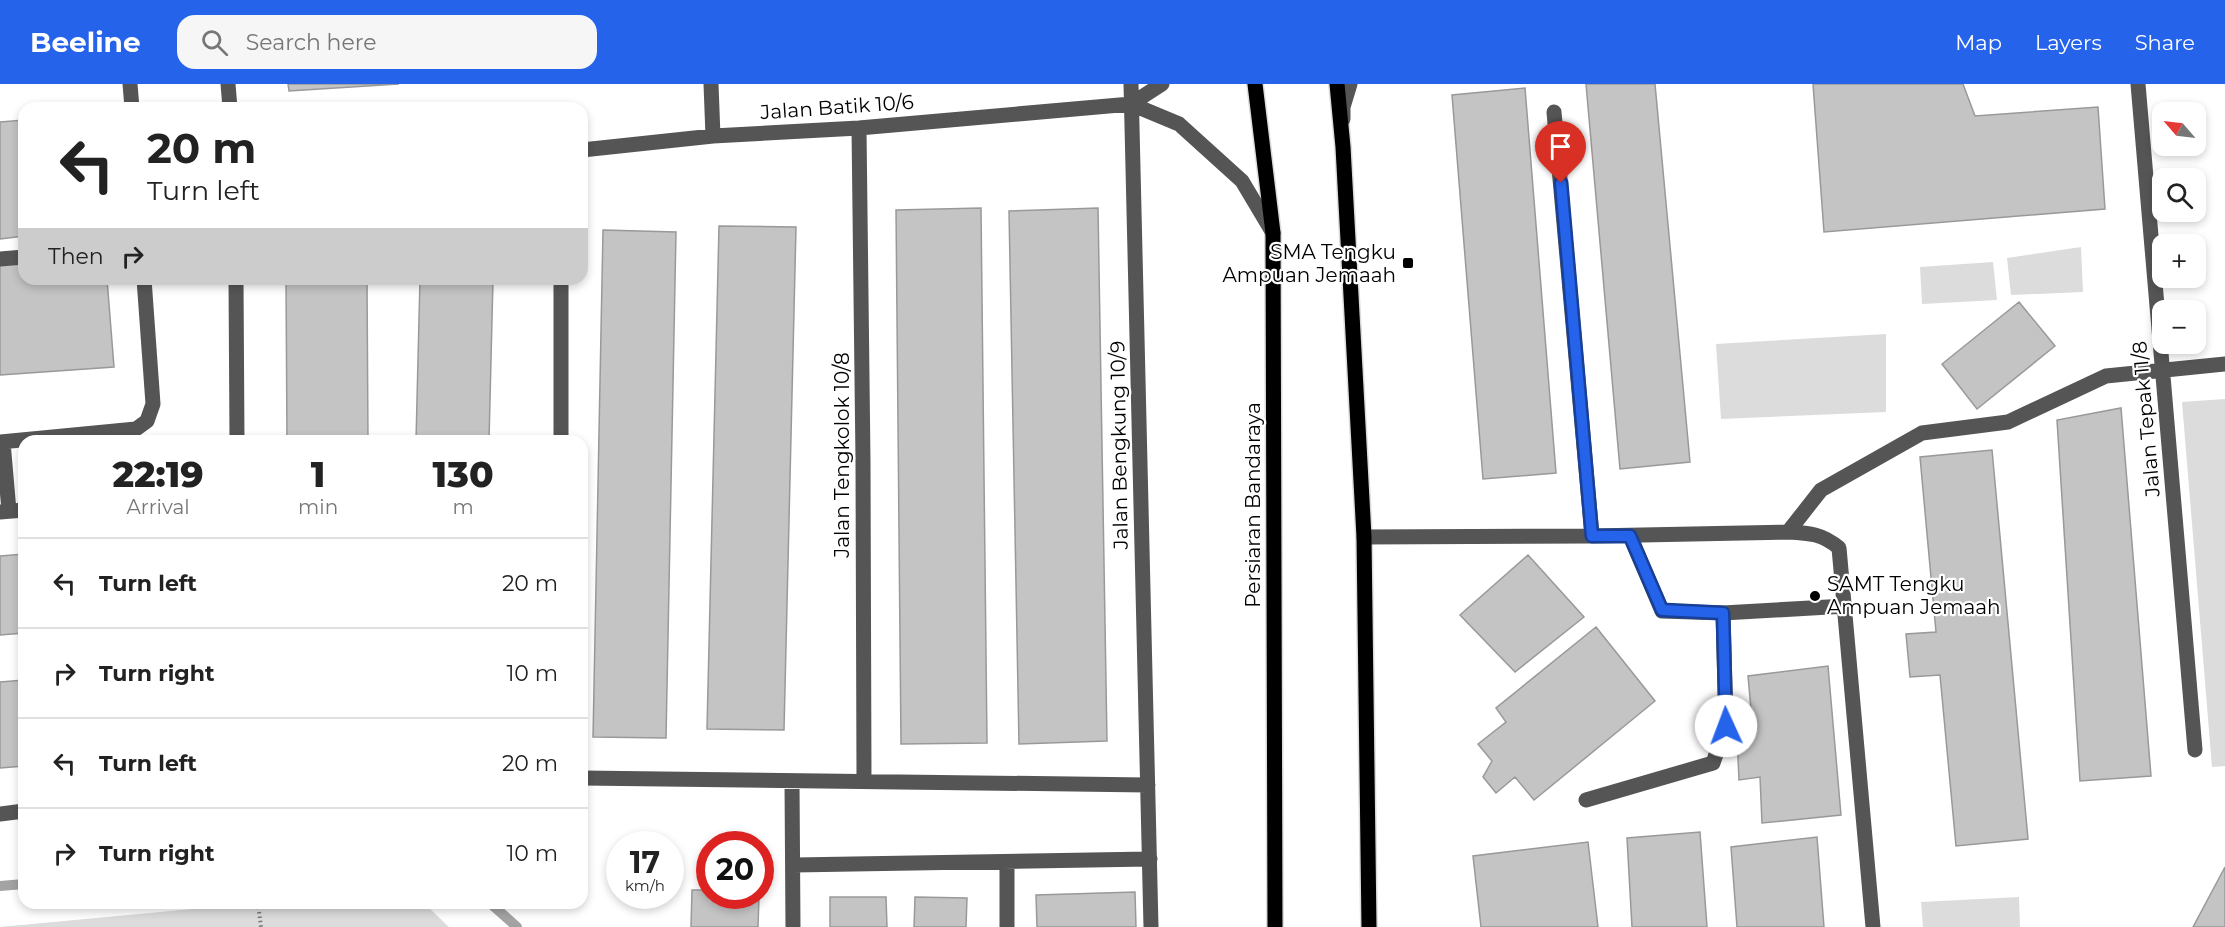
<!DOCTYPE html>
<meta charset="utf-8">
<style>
body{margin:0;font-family:Montserrat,sans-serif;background:#f6f6f6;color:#222;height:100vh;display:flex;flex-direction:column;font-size:22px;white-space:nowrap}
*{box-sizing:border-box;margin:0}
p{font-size:20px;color:#767676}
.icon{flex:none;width:33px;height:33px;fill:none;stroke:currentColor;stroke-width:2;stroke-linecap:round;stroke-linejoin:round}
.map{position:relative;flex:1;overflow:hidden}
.panel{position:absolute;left:18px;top:351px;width:570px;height:474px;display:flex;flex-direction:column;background:#fff;border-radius:18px;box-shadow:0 3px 9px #0003}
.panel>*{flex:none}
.guide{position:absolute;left:18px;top:18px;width:570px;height:183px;border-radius:18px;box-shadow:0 3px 9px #0003;background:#fff;color:#222;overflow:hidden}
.needle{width:39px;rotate:298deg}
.controls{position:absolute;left:2152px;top:18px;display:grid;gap:12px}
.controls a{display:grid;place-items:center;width:54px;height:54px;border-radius:12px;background:#fff;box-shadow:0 3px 9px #0003;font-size:30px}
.speed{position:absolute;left:606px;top:747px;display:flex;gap:12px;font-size:30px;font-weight:700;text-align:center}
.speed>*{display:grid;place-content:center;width:78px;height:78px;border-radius:50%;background:#fff;box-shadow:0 3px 9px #0003;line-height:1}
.speed small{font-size:15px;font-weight:400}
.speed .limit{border:9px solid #d22;background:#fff;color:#111}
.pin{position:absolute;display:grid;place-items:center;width:51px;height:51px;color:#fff;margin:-62px -26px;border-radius:50% 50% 50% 0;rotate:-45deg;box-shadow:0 0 6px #0007}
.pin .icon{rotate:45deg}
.me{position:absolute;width:66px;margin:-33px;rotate:358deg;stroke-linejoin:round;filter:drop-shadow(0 0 4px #0008)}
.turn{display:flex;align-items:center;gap:21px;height:126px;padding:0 30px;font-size:27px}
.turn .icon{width:78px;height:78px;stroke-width:2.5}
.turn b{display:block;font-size:42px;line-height:51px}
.then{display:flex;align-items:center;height:57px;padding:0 30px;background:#0003;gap:12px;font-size:22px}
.eta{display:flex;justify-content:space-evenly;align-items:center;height:102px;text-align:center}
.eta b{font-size:36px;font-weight:800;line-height:42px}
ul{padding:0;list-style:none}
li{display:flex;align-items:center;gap:18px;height:90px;padding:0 30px;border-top:2px solid #e0e0e0}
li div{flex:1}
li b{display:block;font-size:22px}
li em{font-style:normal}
header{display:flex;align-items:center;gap:36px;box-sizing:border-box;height:84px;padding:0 30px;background:#2563eb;color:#fff}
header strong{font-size:28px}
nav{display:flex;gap:33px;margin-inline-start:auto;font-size:21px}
.search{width:420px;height:54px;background:#f6f6f6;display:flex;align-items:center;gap:15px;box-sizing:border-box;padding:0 21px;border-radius:18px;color:#767676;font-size:22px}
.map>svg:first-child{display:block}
.green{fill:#dcdcdc}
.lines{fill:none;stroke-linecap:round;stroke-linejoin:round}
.stream{stroke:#a3a3a3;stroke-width:10}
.building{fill:#c4c4c4;stroke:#999;stroke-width:1.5}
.major-casing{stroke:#dbdbdb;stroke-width:18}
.path{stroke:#777;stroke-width:4;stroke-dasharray:1.5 3;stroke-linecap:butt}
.minor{stroke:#555;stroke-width:15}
.major{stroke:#000;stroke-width:15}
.route-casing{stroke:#184099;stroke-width:15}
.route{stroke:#2563eb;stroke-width:10}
.poi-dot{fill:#000;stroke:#fff;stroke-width:2}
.labels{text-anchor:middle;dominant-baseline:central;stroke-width:4.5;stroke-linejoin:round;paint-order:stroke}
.street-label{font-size:20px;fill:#000;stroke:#fff}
.poi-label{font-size:20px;fill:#000;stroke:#fff;text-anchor:end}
</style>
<header>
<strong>Beeline</strong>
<div class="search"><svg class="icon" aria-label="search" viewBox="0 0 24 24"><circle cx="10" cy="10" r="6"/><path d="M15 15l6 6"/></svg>Search here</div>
<nav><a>Map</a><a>Layers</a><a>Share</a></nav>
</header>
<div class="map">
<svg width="2225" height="843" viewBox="0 0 2225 843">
<rect width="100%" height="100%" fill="#fff"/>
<path class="green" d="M2081,163L2083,208L2011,211L2007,174Z
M1993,178L1997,216L1922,220L1920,183Z
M1886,250V328L1721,335L1716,260Z
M2225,315V682L2212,683L2182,318Z
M2019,813L2020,843H1923L1921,818Z
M428,823L449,843H0L203,824Z"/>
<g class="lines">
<path class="stream" d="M0,802L24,800
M490,819L517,843"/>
</g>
<path class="building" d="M288,0H399L289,7Z
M1586,0H1655L1690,378L1620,385Z
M1813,0H1963L1975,32L2098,23L2105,125L1824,148Z
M1525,4L1556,389L1483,395L1452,11Z
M24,36V152L0,155V38Z
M981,124L987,659L901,660L896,126Z
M1098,124L1107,657L1019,660L1009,127Z
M719,142L796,143L784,646L707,645Z
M603,146L676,148L666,654L593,653Z
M24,178V195H107L114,283L0,291V181Z
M286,195H367L368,357H287Z
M420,195H493L489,357H416Z
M2019,218L2055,262L1977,325L1942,280Z
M2121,324L2151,692L2080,697L2057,336Z
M1992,366L2028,755L1956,762L1940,591L1910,593L1906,550L1936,548L1920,373Z
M24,470V549L0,551V472Z
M1528,471L1584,533L1515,588L1460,531Z
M1596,543L1655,617L1534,716L1515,693L1496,709L1483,693L1492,677L1478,660L1506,638L1496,624Z
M1828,582L1841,731L1762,739L1760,693L1739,696L1737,652L1753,648L1748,592Z
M24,596V682L0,684V598Z
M1700,748L1707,843H1632L1627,754Z
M1817,753L1824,843H1737L1731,763Z
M1588,758L1598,843H1481L1473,772Z
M2225,783V843H2193Z
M692,806H710V812H759L758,843H691Z
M1135,808L1136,843H1037L1036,811Z
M830,813H886L887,843H830Z
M915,813L967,814L966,843H914Z"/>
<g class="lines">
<g class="major-casing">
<path id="major" d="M1255,0L1273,149L1275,843
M1337,0L1343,63L1364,453L1369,843"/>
</g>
<path class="path" d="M258,819L261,843"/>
<path class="minor" d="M130,0L132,24
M228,0L230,24
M711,0L713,52
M1131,0L1151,843
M2138,0L2195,666
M1131,20L1179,40L1242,97L1273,149
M1554,28L1592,452
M1343,35V23L1350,0
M859,44L863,377L864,698
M582,66L713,52L859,44L1131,20L1162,0
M0,175L24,173
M236,195L237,357
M561,195V357
M0,358L136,345L147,337L153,320L144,195
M3,358L9,427
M0,428L24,426
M1788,448L1821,406L1922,349L2008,338L2106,292L2225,280
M1630,452L1662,527L1723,529L1846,522
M1364,453L1592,452L1788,448C1810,449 1823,450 1839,464L1873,843
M582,694L1148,701
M792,698L793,843
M1586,716L1713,679L1726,642L1723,529
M0,730L24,727
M794,781L1150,775
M1007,843V778"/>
<use href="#major" class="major"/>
</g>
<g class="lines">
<g class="route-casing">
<path id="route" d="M1561,99L1592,452H1630L1662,526L1723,529L1726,642"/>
</g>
<use href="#route" class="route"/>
</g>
<g class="poi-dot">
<rect x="1402" y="173" width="12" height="12" rx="3"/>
<circle cx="1815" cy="512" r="6"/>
</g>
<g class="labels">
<g class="street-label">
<text transform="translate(837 23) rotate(-4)">Jalan Batik 10/6</text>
<text transform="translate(2146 335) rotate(-95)">Jalan Tepak 11/8</text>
<text transform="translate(1119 361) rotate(-91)">Jalan Bengkung 10/9</text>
<text transform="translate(842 371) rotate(-90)">Jalan Tengkolok 10/8</text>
<text transform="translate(1253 421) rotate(-90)">Persiaran Bandaraya</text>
</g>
<g class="poi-label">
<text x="1396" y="168">SMA Tengku<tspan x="1396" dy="23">Ampuan Jemaah</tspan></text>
<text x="1827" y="500" text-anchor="start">SAMT Tengku<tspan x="1827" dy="23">Ampuan Jemaah</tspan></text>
</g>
</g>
</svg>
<div class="controls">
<a><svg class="needle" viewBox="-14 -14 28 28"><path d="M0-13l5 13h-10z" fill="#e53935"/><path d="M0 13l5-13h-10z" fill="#767676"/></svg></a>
<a><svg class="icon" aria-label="search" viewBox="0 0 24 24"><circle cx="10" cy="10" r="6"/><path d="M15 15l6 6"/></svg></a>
<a>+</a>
<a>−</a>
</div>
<div class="speed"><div>17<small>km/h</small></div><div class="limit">20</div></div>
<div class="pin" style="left:1561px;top:99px;background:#d93025"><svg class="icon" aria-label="arrive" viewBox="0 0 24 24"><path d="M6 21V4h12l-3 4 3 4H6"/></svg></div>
<svg class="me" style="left:1726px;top:642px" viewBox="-20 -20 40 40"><circle r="19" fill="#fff"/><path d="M0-13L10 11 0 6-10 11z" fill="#2563eb"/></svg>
<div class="guide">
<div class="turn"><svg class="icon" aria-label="left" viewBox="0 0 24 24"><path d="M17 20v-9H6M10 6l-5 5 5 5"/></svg><div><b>20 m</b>Turn left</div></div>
<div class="then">Then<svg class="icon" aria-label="right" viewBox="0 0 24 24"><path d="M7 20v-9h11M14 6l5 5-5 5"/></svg></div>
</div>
<section class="panel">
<div class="eta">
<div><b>22:19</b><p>Arrival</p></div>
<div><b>1</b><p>min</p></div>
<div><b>130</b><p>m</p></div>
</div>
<ul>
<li><svg class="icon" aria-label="left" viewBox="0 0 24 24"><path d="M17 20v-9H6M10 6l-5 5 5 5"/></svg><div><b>Turn left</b></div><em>20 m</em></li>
<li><svg class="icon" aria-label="right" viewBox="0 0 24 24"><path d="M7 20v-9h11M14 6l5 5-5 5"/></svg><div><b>Turn right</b></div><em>10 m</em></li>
<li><svg class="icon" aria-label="left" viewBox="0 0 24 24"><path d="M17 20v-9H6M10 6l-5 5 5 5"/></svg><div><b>Turn left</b></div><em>20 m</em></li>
<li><svg class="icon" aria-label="right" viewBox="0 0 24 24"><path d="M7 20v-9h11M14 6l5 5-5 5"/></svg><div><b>Turn right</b></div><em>10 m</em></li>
</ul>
</section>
</div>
